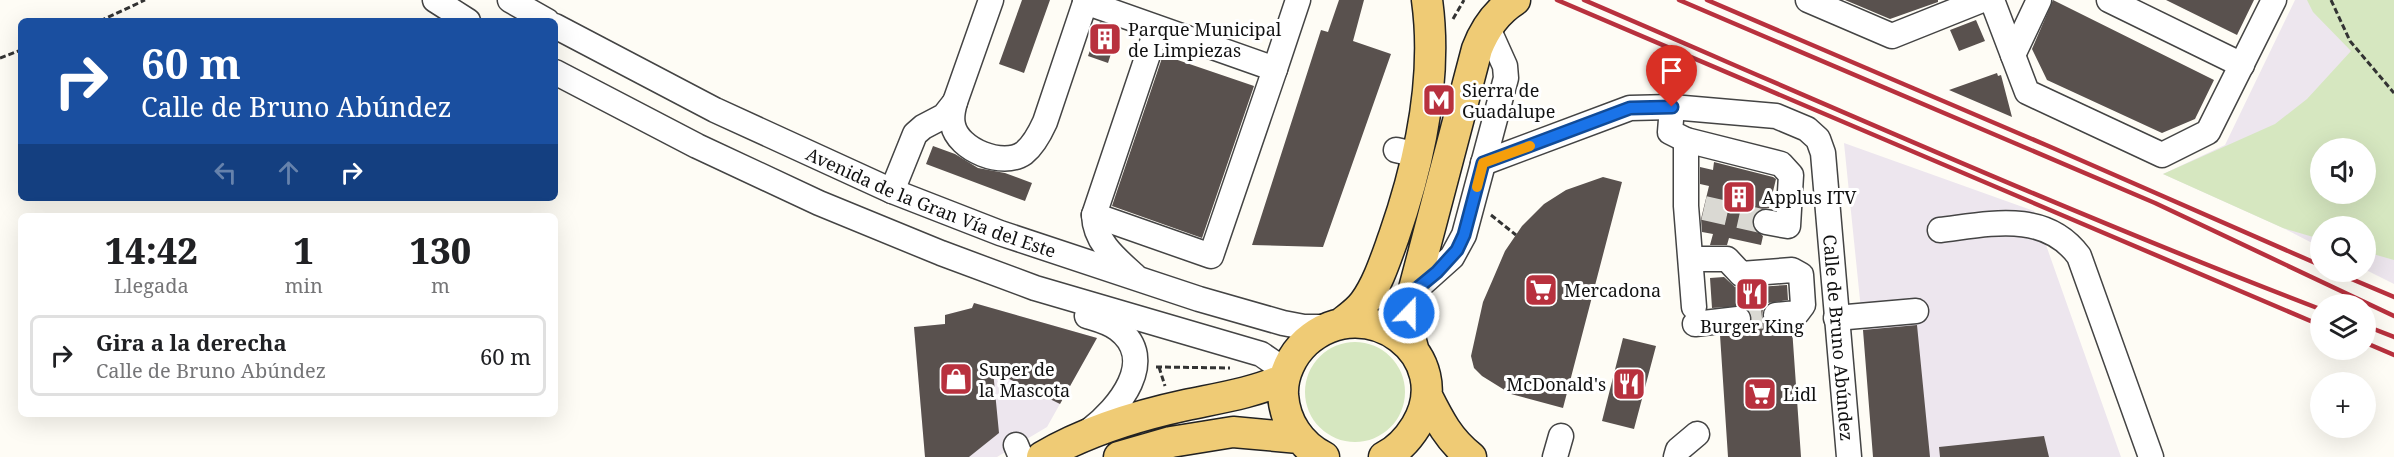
<!DOCTYPE html>
<html lang="es">
<meta charset="utf-8">
<style>
body{margin:0;font-family:"Noto Serif",serif;background:#f6f6f6;color:#202124;height:100vh;display:flex;flex-direction:column;font-size:22px;white-space:nowrap}
*{box-sizing:border-box;margin:0}
p{font-size:20px;color:#757577}
.icon{flex:none;width:33px;height:33px;fill:none;stroke:currentColor;stroke-width:2;stroke-linecap:round;stroke-linejoin:round}
.map{position:relative;flex:1;overflow:hidden}
.side{position:absolute;left:18px;top:213px;width:540px;height:204px;display:flex;flex-direction:column;background:#fff;border-radius:9px;box-shadow:0 6px 24px #0002}
.side>*{flex:none}
.guide{position:absolute;left:18px;top:18px;width:540px;height:183px;border-radius:9px;box-shadow:0 6px 24px #0002;background:#1a4fa0;color:#fff;overflow:hidden}
.fabs{position:absolute;left:2310px;top:138px;display:grid;gap:12px}
.fabs a{display:grid;place-items:center;width:66px;height:66px;border-radius:50%;background:#fff;box-shadow:0 6px 24px #0002;font-size:30px}
.pin{position:absolute;display:grid;place-items:center;width:51px;height:51px;color:#fff;margin:-62px -26px;border-radius:50% 50% 50% 0;rotate:-45deg;box-shadow:0 0 6px #0007}
.pin .icon{rotate:45deg}
.me{position:absolute;width:66px;margin:-33px;rotate:22deg;stroke-linejoin:round;filter:drop-shadow(0 0 4px #0008)}
.turn{display:flex;align-items:center;gap:21px;height:126px;padding:0 24px;font-size:27px}
.turn .icon{width:78px;height:78px;stroke-width:2.5}
.turn b{display:block;font-size:42px;line-height:51px}
.lanes{display:flex;align-items:center;height:57px;padding:0 24px;background:#0003;justify-content:center;gap:30px;direction:ltr}
.lanes .off{opacity:.35}
.eta{display:flex;justify-content:space-evenly;align-items:center;height:102px;text-align:center}
.eta b{font-size:36px;font-weight:800;line-height:42px}
ul{padding:0;list-style:none}
li{display:flex;align-items:center;gap:18px;height:81px;margin:0 12px 9px;padding:0 12px;border:3px solid #e0e0e0;border-radius:9px}
li div{flex:1}
li b{display:block;font-size:22px}
li em{font-style:normal}
.map>svg:first-child{display:block}
.industrial{fill:#ede6ee;fill-rule:evenodd}
.green{fill:#d6e7c0;fill-rule:evenodd}
.building{fill:#59514e}
.lines{fill:none;stroke-linecap:round;stroke-linejoin:round}
.minor-tunnel{stroke:#dad9d3;stroke-width:24;stroke-dasharray:24 12;stroke-linecap:butt}
.minor-casing{stroke:#444;stroke-width:27}
.major-casing{stroke:#222;stroke-width:33}
.path{stroke:#333;stroke-width:3;stroke-dasharray:6 3;stroke-linecap:butt}
.minor{stroke:#fff;stroke-width:24}
.major{stroke:#efcb75;stroke-width:30}
.rail{stroke:#b8313e;stroke-width:4.5}
.route-casing{stroke:#114b97;stroke-width:15}
.route{stroke:#1a73e8;stroke-width:10}
.slow{stroke:#f59e0b;stroke-width:10}
.labels{text-anchor:middle;dominant-baseline:central;stroke-width:6;stroke-linejoin:round;paint-order:stroke}
.poi-label{font-size:18px;fill:#111;stroke:#fff;text-anchor:start}
.street-label{font-size:18px;fill:#111;stroke:#fff}
</style>
<div class="map">
<svg width="2394" height="457" viewBox="0 0 2394 457">
<rect width="100%" height="100%" fill="#fefcf5"/>
<path class="industrial" d="M2295,0H2394V284L2366,270V226H2320V247L2283,228L2163,174L2225,145ZM2320,148H2366V194H2320Z
M1844,143L2034,211L2121,457H1876Z
M974,303L1097,338L1047,427L997,457H925L914,327L945,324V315L972,308Z"/>
<path class="green" d="M2307,0H2394V260L2366,252V226H2320V239L2283,228L2163,174L2275,124L2307,99L2351,51L2313,12ZM2320,148H2366V194H2320Z
M1305 392a50 50 0 1 1 100 0a50 50 0 1 1-100 0Z"/>
<path class="building" d="M1022,0H1050L1024,73L999,64Z
M1339,0H1364L1353,41L1391,54L1323,247L1252,245L1321,30L1328,32Z
M1845,0H1938V2L1890,19Z
M2053,0L2214,80L2195,119L2162,133L2047,80L2032,49Z
M2166,0H2254L2237,35Z
M1976,20L1985,41L1959,51L1950,30Z
M1100,22L1119,29L1108,63L1088,56Z
M1163,55L1254,86L1202,238L1112,206Z
M1997,73L1998,76L2001,75L2012,117L1949,90Z
M933,146L955,154L978,168L1005,173L1032,183L1025,201L926,164Z
M1714,162L1773,177L1776,179L1769,208L1761,209L1752,219L1753,227L1763,236L1761,245L1729,238L1727,245H1710L1713,234L1702,232L1701,219L1709,186L1700,184V167L1713,170Z
M1603,177L1622,182L1563,408L1511,394L1482,376L1474,368L1471,356L1483,302L1493,279L1505,251L1522,226L1544,204L1566,190Z
M1724,277L1735,287L1742,288L1787,285L1788,300L1768,303L1763,309L1762,316L1765,324L1771,328H1792L1801,457H1728L1720,335L1746,331L1751,325L1752,318L1749,310L1743,306L1712,308L1710,278Z
M974,303L1097,338L1060,404L993,371L999,433L969,457H925L914,327L945,324V315L972,308Z
M1917,325L1930,457H1873L1863,330Z
M1623,338L1656,346L1634,429L1602,421Z
M2044,436L2049,457H1940L1939,447Z"/>
<g class="lines">
<path class="minor-tunnel" d="M1704,208L1766,222
M1738,319L1776,315"/>
<g class="minor-casing">
<g id="minor">
<path d="M435,0L468,21"/>
<path d="M510,0L547,21"/>
<path d="M991,0L955,102C953,109 951,117 953,125C958,150 1003,168 1024,153C1034,145 1040,133 1045,122L1086,0"/>
<path d="M1808,0L1892,36L1982,0"/>
<path d="M1992,0L2027,92L2162,155L2208,132L2274,0"/>
<path d="M2109,0L2242,65"/>
<path d="M1085,2L1275,69L1211,256L1094,215"/>
<path id="s1" d="M555,26L715,110L892,191L1000,233L1199,299L1283,323L1304,327H1327"/>
<path d="M2013,55L2039,0"/>
<path d="M1275,69L1298,0"/>
<path d="M555,72L697,146L819,203L941,253L1035,288L1261,354L1277,365L1285,375"/>
<path d="M1672,107L1670,132L1686,140L1781,164L1791,175L1788,226L1766,222"/>
<path d="M1686,140V206L1694,307"/>
<path d="M1396,150L1418,155"/>
<path id="s2" d="M1483,163L1630,108L1672,107L1776,116L1807,129L1818,139L1823,153L1849,457"/>
<path d="M892,191L915,134L923,127L944,116L955,102"/>
<path d="M1940,230C1989,224 2045,210 2079,256L2151,457"/>
<path d="M1691,259H1727L1741,274L1792,270L1801,275L1803,305L1797,313L1776,315"/>
<path d="M1134,275C1115,258 1095,242 1094,215L1157,28"/>
<path d="M1414,291L1452,257L1464,235L1506,78L1505,66L1487,26"/>
<path d="M1087,316C1097,319 1109,322 1118,329C1159,360 1118,409 1090,430"/>
<path d="M1836,318L1916,311"/>
<path d="M1695,324L1738,319"/>
<path d="M1016,445L1021,457"/>
<path d="M1555,457L1561,436"/>
<path d="M1676,457L1678,450L1697,434"/>
</g>
</g>
<g class="major-casing">
<path id="major" d="M1343,322C1351,316 1358,311 1364,303C1378,284 1386,258 1394,236C1420,161 1438,79 1427,0
M1414,352L1408,330L1410,304L1477,49C1485,28 1496,12 1515,0
M1427,396C1439,420 1449,440 1471,457
M1042,457C1086,431 1135,416 1186,405C1219,398 1253,393 1284,379
M1119,457L1171,442L1233,432L1299,438
M1324,457C1300,445 1285,422 1283,395C1282,375 1292,355 1306,342C1367,288 1458,356 1416,426C1408,439 1398,450 1384,457"/>
</g>
<path class="path" d="M2331,0L2350,41L2394,93
M1453,19L1464,0
M100,21L145,0
M0,58L21,50
M1491,215L1516,235
M1156,367L1230,368
M1159,367L1165,386"/>
<use href="#minor" class="minor"/>
<use href="#major" class="major"/>
<path class="rail" d="M1557,0L2320,325
M1584,0C1828,105 2072,214 2320,309
M1679,0L2155,203L2394,316
M1707,0L2053,148L2320,265
M2335,272L2394,297
M2366,326L2394,337
M2366,343L2394,355"/>
</g>
<g class="lines">
<g class="route-casing">
<path id="route" d="M1409,313L1414,291L1437,272L1457,250L1464,235L1483,163L1630,108L1672,107"/>
</g>
<use href="#route" class="route"/>
<path class="slow" d="M1477,187L1483,163L1530,146"/>
</g>
<defs>
<g id="building-square" transform="scale(1.725)"><rect x="-9" y="-9" width="18" height="18" rx="4" fill="#b8313e" stroke="#fff"/><path d="M-4-6H4V6H1V3H-1V6H-4ZM-2.5-4.3h1.7v1.8h-1.7ZM.8-4.3h1.7v1.8H.8ZM-2.5-1h1.7V.8h-1.7ZM.8-1h1.7V.8H.8Z" fill="#fff"/></g>
<g id="metro-square" transform="scale(1.725)"><rect x="-9" y="-9" width="18" height="18" rx="4" fill="#b8313e" stroke="#fff"/><path d="M-5.5 5V-5H-3L0 0L3-5H5.5V5H3V-.5L0 4L-3-.5V5Z" fill="#fff"/></g>
<g id="supermarket-square" transform="scale(1.725)"><rect x="-9" y="-9" width="18" height="18" rx="4" fill="#b8313e" stroke="#fff"/><path d="M-6-5.5h2.5l.6 2H6L4.5 2H-2.5L-4.4-4H-6ZM-1.5 3.2a1.3 1.3 0 1 0 .1 0ZM3 3.2a1.3 1.3 0 1 0 .1 0Z" fill="#fff"/></g>
<g id="restaurant-square" transform="scale(1.725)"><rect x="-9" y="-9" width="18" height="18" rx="4" fill="#b8313e" stroke="#fff"/><path d="M-5-6h1v4h1v-4h1v4h1v-4h1v5L-1.5 .5V6h-2V.5L-5-1ZM5-6V6H3V1.5H1.5Q1.5-4 5-6Z" fill="#fff"/></g>
<g id="shop-square" transform="scale(1.725)"><rect x="-9" y="-9" width="18" height="18" rx="4" fill="#b8313e" stroke="#fff"/><path d="M-5-2.5h2.3a2.7 3.5 0 0 1 5.4 0H5L5.5 6h-11ZM-1.5-2.5h3a1.5 2.3 0 0 0-3 0Z" fill="#fff"/></g>
</defs>
<g fill-rule="evenodd">
<use href="#building-square" x="1105" y="39"/>
<use href="#metro-square" x="1439" y="100"/>
<use href="#building-square" x="1739" y="197"/>
<use href="#supermarket-square" x="1541" y="290"/>
<use href="#restaurant-square" x="1752" y="294"/>
<use href="#shop-square" x="956" y="379"/>
<use href="#restaurant-square" x="1629" y="384"/>
<use href="#supermarket-square" x="1760" y="394"/>
</g>
<g class="labels">
<g class="poi-label">
<text x="1128" y="29">Parque Municipal<tspan x="1128" dy="21">de Limpiezas</tspan></text>
<text x="1462" y="90">Sierra de<tspan x="1462" dy="21">Guadalupe</tspan></text>
<text x="1762" y="197">Applus ITV</text>
<text x="1564" y="290">Mercadona</text>
<text x="1752" y="326" text-anchor="middle">Burger King</text>
<text x="979" y="369">Super de<tspan x="979" dy="21">la Mascota</tspan></text>
<text x="1606" y="384" text-anchor="end">McDonald's</text>
<text x="1783" y="394">Lidl</text>
</g>
<g class="street-label">
<text stroke="none"><textPath href="#s1" startOffset="416">Avenida de la Gran Vía del Este</textPath></text>
<text stroke="none"><textPath href="#s2" startOffset="552">Calle de Bruno Abúndez</textPath></text>
</g>
</g>
</svg>
<div class="fabs">
<a><svg class="icon" aria-label="sound" viewBox="0 0 24 24"><path d="M4 9h4l5-4v14l-5-4H4zM17 9q2 3 0 6"/></svg></a>
<a><svg class="icon" aria-label="search" viewBox="0 0 24 24"><circle cx="10" cy="10" r="6"/><path d="M15 15l6 6"/></svg></a>
<a><svg class="icon" aria-label="layers" viewBox="0 0 24 24"><path d="M12 4l9 5-9 5-9-5zM3 14l9 5 9-5"/></svg></a>
<a>+</a>
</div>
<div class="pin" style="left:1672px;top:107px;background:#d93025"><svg class="icon" aria-label="arrive" viewBox="0 0 24 24"><path d="M6 21V4h12l-3 4 3 4H6"/></svg></div>
<svg class="me" style="left:1409px;top:313px" viewBox="-20 -20 40 40"><circle r="17" fill="#1a73e8" stroke="#fff" stroke-width="3"/><path d="M0-11L8 9 0 5-8 9z" fill="#fff"/></svg>
<div class="guide">
<div class="turn"><svg class="icon" aria-label="right" viewBox="0 0 24 24"><path d="M7 20v-9h11M14 6l5 5-5 5"/></svg><div><b>60 m</b>Calle de Bruno Abúndez</div></div>
<div class="lanes"><svg class="icon off" aria-label="left" viewBox="0 0 24 24"><path d="M17 20v-9H6M10 6l-5 5 5 5"/></svg><svg class="icon off" aria-label="ahead" viewBox="0 0 24 24"><path d="M12 20V5M6 11l6-6 6 6"/></svg><svg class="icon" aria-label="right" viewBox="0 0 24 24"><path d="M7 20v-9h11M14 6l5 5-5 5"/></svg></div>
</div>
<section class="side">
<div class="eta">
<div><b>14:42</b><p>Llegada</p></div>
<div><b>1</b><p>min</p></div>
<div><b>130</b><p>m</p></div>
</div>
<ul>
<li><svg class="icon" aria-label="right" viewBox="0 0 24 24"><path d="M7 20v-9h11M14 6l5 5-5 5"/></svg><div><b>Gira a la derecha</b><p>Calle de Bruno Abúndez</p></div><em>60 m</em></li>
</ul>
</section>
</div>
